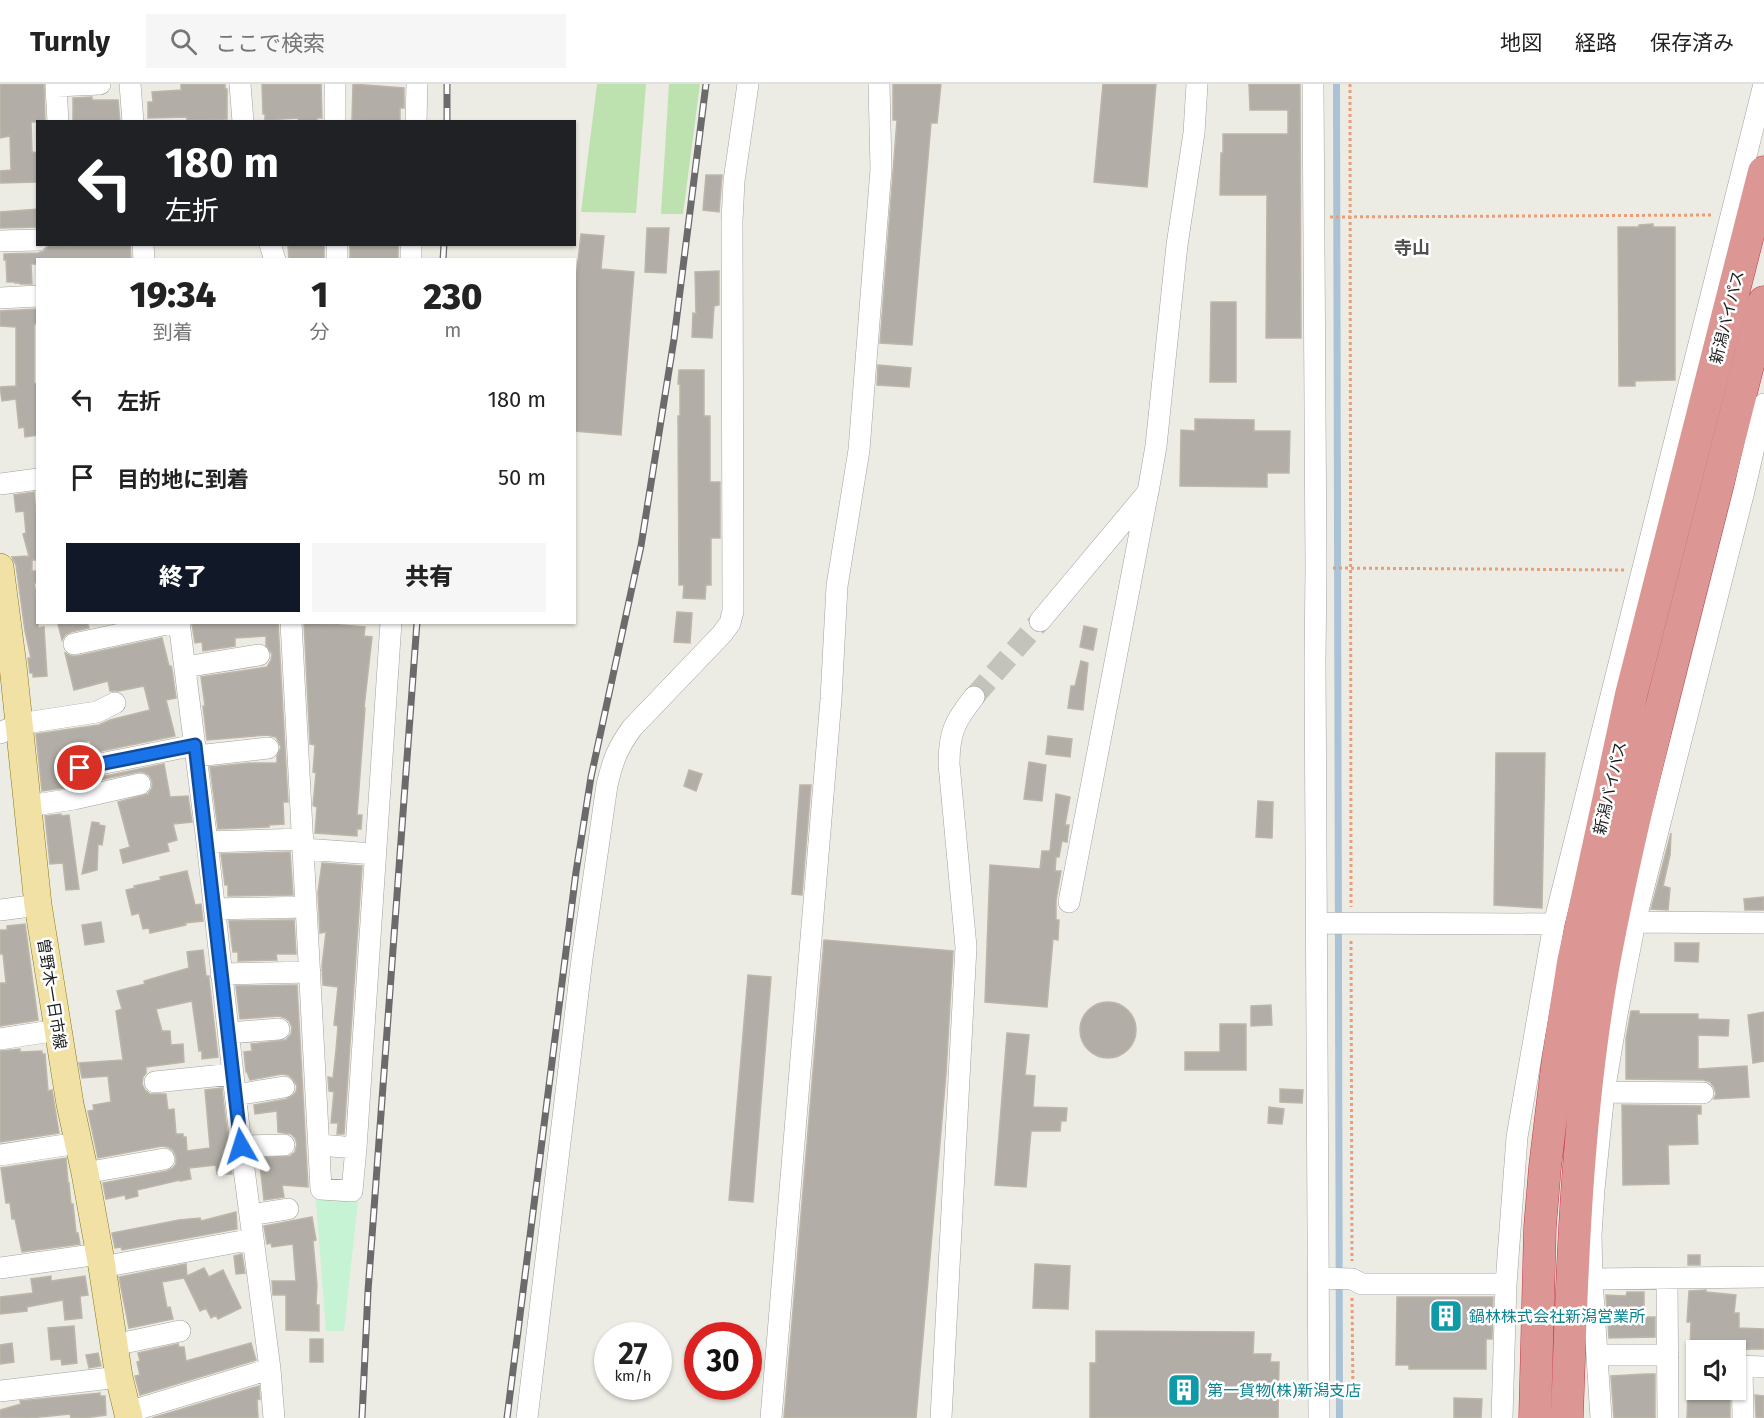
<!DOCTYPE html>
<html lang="ja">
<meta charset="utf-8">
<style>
body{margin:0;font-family:"Fira Sans","Noto Sans JP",sans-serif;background:#f6f6f6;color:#222;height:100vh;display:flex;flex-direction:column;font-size:22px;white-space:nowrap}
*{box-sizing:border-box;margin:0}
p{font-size:20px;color:#767676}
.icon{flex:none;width:33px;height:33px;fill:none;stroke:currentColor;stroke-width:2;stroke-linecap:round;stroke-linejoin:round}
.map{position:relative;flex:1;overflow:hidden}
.details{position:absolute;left:36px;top:174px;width:540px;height:366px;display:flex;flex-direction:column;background:#fff;border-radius:0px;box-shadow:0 2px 4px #0004}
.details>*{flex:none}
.guide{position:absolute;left:36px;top:36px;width:540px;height:126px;border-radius:0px;box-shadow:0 2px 4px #0004;background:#202124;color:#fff;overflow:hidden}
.controls{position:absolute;left:1686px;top:1256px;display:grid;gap:12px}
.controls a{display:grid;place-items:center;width:60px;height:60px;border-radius:0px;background:#fff;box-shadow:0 2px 4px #0004;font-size:30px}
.speed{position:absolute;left:594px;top:1238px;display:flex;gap:12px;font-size:30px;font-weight:700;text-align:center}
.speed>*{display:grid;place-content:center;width:78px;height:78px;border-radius:50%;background:#fff;box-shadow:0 2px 4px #0004;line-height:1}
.speed small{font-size:15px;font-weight:400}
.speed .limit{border:9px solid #d22;background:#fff;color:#111}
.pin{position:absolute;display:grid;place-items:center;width:51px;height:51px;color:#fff;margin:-26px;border:3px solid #fff;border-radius:50%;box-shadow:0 2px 6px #0007}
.me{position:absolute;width:66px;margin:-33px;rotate:354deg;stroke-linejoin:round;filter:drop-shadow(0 0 4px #0008)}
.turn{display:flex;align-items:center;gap:21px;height:126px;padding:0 30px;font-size:27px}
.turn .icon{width:78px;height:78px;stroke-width:2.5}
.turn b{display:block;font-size:42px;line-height:51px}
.eta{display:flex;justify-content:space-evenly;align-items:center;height:102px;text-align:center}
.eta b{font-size:36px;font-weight:800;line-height:42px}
.primary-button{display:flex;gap:12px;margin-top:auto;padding:12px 30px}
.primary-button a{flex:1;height:69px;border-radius:0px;background:#111827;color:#fff;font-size:24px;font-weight:800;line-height:69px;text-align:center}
.primary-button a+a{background:#f6f6f6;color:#222}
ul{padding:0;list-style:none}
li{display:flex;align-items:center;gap:18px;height:78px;padding:0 30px}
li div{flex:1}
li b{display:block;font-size:22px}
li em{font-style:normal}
header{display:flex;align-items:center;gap:36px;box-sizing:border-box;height:84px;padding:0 30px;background:#fff;border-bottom:2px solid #e0e0e0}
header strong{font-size:28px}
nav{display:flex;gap:33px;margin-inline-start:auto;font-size:21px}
.search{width:420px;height:54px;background:#f6f6f6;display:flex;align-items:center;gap:15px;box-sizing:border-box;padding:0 21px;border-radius:0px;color:#767676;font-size:22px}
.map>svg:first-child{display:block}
.grass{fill:#bde2af}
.park{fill:#c5f3d3}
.water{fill:#a9c2d6}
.building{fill:#b2aea7;stroke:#bdb6a8;stroke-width:1.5}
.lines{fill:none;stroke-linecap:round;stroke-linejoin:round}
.minor-tunnel{stroke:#c3c3bc;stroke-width:21;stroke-dasharray:21 10;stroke-linecap:butt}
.minor-casing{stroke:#a1a1a1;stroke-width:22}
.major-casing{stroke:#867910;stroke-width:28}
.highway-casing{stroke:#c53748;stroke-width:33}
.path{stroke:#ea9e78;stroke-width:3;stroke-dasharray:3 3;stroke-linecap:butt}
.minor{stroke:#fff;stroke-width:21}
.major{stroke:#f1e1a5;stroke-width:27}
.highway{stroke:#dc9794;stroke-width:32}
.rail-casing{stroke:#6b6b6b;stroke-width:7}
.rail{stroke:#fff;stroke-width:4.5;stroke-dasharray:14;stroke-linecap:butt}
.route-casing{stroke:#114b97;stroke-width:15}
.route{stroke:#1a73e8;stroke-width:10}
.labels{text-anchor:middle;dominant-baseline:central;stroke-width:5;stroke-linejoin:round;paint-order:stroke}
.street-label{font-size:16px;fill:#1d1d1d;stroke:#fff}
.culture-label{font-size:16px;fill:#0d838f;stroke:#fff;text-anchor:start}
.neighbourhood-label{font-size:18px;font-weight:bold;fill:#505050;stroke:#fff}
</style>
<header>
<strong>Turnly</strong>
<div class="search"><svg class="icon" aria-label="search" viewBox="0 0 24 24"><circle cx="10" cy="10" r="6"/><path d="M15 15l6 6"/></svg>ここで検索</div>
<nav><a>地図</a><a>経路</a><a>保存済み</a></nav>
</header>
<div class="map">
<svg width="1764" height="1334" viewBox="0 0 1764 1334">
<rect width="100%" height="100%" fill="#edece4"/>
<path class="grass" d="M597,0H646L636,129L581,128Z
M669,0H700L683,130H661Z"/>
<path class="park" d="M315,1105L359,1108L344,1247H326Z"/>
<path class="water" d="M1333,0H1340L1343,1334H1336Z"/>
<path class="building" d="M0,0H44L45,38H31L32,68L38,69V98L0,99V87L11,86L10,52L0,54Z
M181,0H225V5H227V35L187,36V33L148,34V18H153L152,8L181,6Z
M262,0H321L322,34H317V38H299L298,34L265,36V30H263Z
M353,0L404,4V24H400V38L352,36Z
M893,0H941L937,39H931L912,261L880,259L897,36H893Z
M1103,0H1156L1147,103L1094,98Z
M1249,0H1300L1301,254H1266L1267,111H1220L1221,69H1223V50H1288V26H1250Z
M92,13V16H118L120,38H73V14Z
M706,91H722L719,128L703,126Z
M38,125V143L0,144V128Z
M1653,140V143H1675V296L1635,297V302H1619L1618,143H1639V141Z
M647,144H669L666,189L645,188Z
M581,150L604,152L601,185L634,188L621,351L574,347V213Z
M93,160H130L131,176H38V180H31L32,200H20V199H15V198H7L6,176H4V170L38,169L44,167L49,162L66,161V162Z
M288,160H324V176H289Z
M350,160L398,161V176H350Z
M719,187V221L714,222L712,254L692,253L693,229L696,230L695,188Z
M1211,218H1236V298H1210Z
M38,225V240H34V300L38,299V351L25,353L24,343L19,344L16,315L2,317L0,303L16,302V243L0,242V227Z
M878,281L911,284L909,303L877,301Z
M679,286H704V332H710V398H720V454H711V501H706L705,515L683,514L684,501H679L678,332H680V300H678Z
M1195,335L1254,336V347H1290L1289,389H1267V403L1180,402L1181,346L1195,347Z
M34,408L36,430H38V476H32V487H38V499H34L38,522V544L44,543L47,592L33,593V589H30L28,574H31L25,547L16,481L12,473L29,472L23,450L26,449L24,427L16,428L14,411Z
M677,528L692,529L690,559L674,558Z
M65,538H87L89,544L71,548L65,551L62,556L58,540Z
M200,538H278L288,718H283L284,740L269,741V743L218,745L210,683L249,679H277V672L281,663L276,653L267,651L207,656L203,622H205L201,593L267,583L271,576L272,570L266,561V552L235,554V562L203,567L202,558L195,559L192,540Z
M304,538L365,543L364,552L372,553L364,624H365L357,731H362L361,745H357V752L315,749L317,723L314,722L313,721L316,689L313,688L315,661L310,660Z
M1084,542L1097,545L1093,566L1080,563Z
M162,554L169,582H171L172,586L176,614L166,616L175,652L91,669L90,657L63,664L66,688L63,704L42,707L36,650L99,641L110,636L150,626L144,602L119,607H110L108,597L74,606L65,569L71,572H77Z
M1081,577L1088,579L1083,626L1068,624L1071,602H1075Z
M1048,652L1072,655L1070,673L1046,670Z
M1496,669H1545L1542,824L1494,821Z
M1029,678L1046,681L1042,717L1024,715Z
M164,680L170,713L188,712L192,738L173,740L177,756L167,759L169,767L123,779L120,766L130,763L118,718L148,710L152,704V697L149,691L143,688H138L90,698L91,695Z
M689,686L702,690L696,707L684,702Z
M800,701H811L802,811L792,810Z
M1056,710L1070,713L1065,741H1069L1067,758L1062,757L1059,773H1056L1055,787H1061L1056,816V836H1059L1058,856L1053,855L1047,923L985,918L990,781L1040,785L1042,767H1050Z
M1258,717L1273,718L1272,754L1256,753Z
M61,730V732L69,731L79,805L66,806L63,779L50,780L45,732Z
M92,738L99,739V741L105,742L102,761L98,760L97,786L82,790Z
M1671,749L1670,771L1663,802L1670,804L1668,826L1651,825Z
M290,768L293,811L228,812V801H225L221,770Z
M322,779L362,782L344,1050H337L338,1039H331L334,1008L329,1007L328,993L333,994L336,966L338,942L334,941L338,903L323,901L322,882L326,848L320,849L318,808Z
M187,787L195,821L201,820L203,837L185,839L186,841L150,849L149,844L143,845L139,829L132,831L126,806L135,804L134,802L161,796L160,793Z
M1764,813V826H1745L1744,815Z
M294,836L296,870H276L277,876L238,877V868H233L229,837Z
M101,838L104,858L85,861L82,841Z
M25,840L38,936L0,942V899H6L3,870H0V846H7V842Z
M824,856L953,867L946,990L916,1334H784Z
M1675,859H1699L1698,878L1675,877Z
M203,866L206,892H209V895L218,973L202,975V967H199L192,917L156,925L162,947H170L171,961L183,960L184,978L146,983V989L143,993L142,1000L145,1006L150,1010H166L168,1026L174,1025L176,1050H183V1053H186L187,1067L210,1064L205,1006L222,1004L232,1090H217L216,1081L189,1084L191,1095L180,1097V1096L137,1106L138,1112L126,1115L125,1111L106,1115L103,1099L167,1087L173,1084L176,1080V1072L173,1066L168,1063L162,1062L98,1074L88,1027L94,1026L93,1021L111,1018L108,992L82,994L79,979L123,976L116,927L122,925L117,907L145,900L144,897L189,884L187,868Z
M748,891L771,893L753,1118L729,1116Z
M297,901L308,1103L282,1101L284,1113L264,1116L260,1082H257L255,1074L290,1072L295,1068L297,1060L295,1054L291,1050L278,1048L277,1027L255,1030L254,1021L287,1015L292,1012L296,1008L297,1002L293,995L288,991L282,990L250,996L247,988H246L244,968L252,967L251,960L286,956L291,950L292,943L289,937L285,934L279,932L240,935L236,902Z
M1080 946a28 28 0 1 1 56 0a28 28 0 1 1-56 0Z
M1271,921L1272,941L1251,942V922Z
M1631,927H1639V930H1698V935L1729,936L1728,952L1698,951V985L1747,982L1749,1013L1714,1015L1716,1010L1714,1003L1710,998L1704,996L1626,995V955Z
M1764,928V977L1753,979L1748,931Z
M1220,940H1246V986H1185V968H1220Z
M1007,949L1029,951L1025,991L1035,992L1033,1023L1067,1024L1066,1037H1061L1060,1047H1031L1026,1103L995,1101Z
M20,965V968L42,967V970H45L48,1007L52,1006L59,1049L0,1058V967Z
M1280,1005L1303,1006L1302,1019L1280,1018Z
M1622,1021L1701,1022V1030H1697L1698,1060L1668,1061L1669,1100L1623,1101Z
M1269,1023L1284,1025L1282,1040L1268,1039Z
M66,1074L68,1099H69L71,1120H73L76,1149H78L80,1160L22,1168L15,1135H12L10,1119H6L1,1084Z
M236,1128L237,1145L122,1166L121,1163L115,1164L112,1149L179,1136L200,1134L201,1137Z
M312,1133L316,1156L313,1157L317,1201L316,1221H319V1247L286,1246V1211H273L272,1197H296L293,1160L272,1163L271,1159L267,1160L264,1142Z
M242,1170L245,1189L236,1190L234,1172Z
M1688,1171H1700V1181H1688Z
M186,1180L187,1192L204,1184L209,1193L223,1186L241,1224L218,1235L216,1231L211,1234L206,1224L200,1227L184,1194L162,1198L167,1224L170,1223L173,1235L129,1244L119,1193Z
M1035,1180L1070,1182L1068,1225L1033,1224Z
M51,1192V1197L85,1192L88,1211L80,1212L82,1234L65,1236L63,1216L27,1223V1227L0,1230V1213L33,1209L31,1195Z
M1706,1206V1208L1736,1211L1734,1229H1739V1244L1764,1245V1265L1690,1266L1691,1238H1687L1689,1207Z
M1627,1208H1644V1233H1655V1253L1609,1254L1606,1211L1626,1212Z
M1397,1213H1493L1492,1255H1486V1285H1409V1281H1396Z
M74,1242L77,1279L62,1281L61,1275L51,1276L48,1244Z
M1096,1247L1254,1248L1253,1270H1271L1270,1278H1279L1278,1334H1090V1279H1096Z
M310,1255H323V1278H310Z
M12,1259L14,1278L0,1280V1261Z
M251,1259L256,1276L140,1311L135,1292L140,1291L137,1278L140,1277L138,1269L178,1260L179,1263H184L186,1277Z
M98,1269L101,1282L89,1284L86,1271Z
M1645,1290H1655V1334H1614L1611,1292Z
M259,1302L260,1315L257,1316L258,1334H152Z
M1688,1305H1730V1334H1687Z
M100,1309V1312H105L106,1331L84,1334H71L70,1330L30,1334H0V1326L21,1320L20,1317Z
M1755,1311L1764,1312V1334L1756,1333Z
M1454,1314L1482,1315L1481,1334H1454Z"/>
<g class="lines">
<path class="minor-tunnel" d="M974,613L1040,537"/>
<g class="minor-casing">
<path id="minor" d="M130,0L133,38
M240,0L243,38
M335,0V38
M1313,0L1316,484L1315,577L1319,1334
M58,38L56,2L100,0
M416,38L417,0
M0,157L38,156
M143,160L144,176
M270,160L275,176
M337,160V176
M411,176V160
M0,214L38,212
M0,400L38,395
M1040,537L1148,408L1156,362L1177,161L1194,49L1197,0
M291,538L321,1105L352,1107L356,1064L391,538
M74,560L176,538
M185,583L259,571
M0,649L19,640L97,628L115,619
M197,672L268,664
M74,715L80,684L195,661
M28,722L74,715L140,700
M207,758L303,755
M303,765L375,770
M1069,818L1147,412
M214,825L306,823
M0,826L38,821
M1635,838L1764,839
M1317,839L1554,840
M221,890L310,888
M229,949L279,945
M0,955L58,946
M155,998L233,990
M1604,1008L1703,1009
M235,1011L284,1003
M319,1061L356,1064
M241,1062L284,1061
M0,1071L78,1059
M85,1089L164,1075
M250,1131L288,1125
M102,1183L253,1155
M0,1184L99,1170
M1319,1194L1352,1195L1362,1200H1506
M1592,1195L1764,1193
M1667,1195L1668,1334
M114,1261L180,1247
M1597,1271H1668
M1736,1282L1764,1283
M1742,1283L1743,1333
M270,1285L274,1334
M0,1307L119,1293
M128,1328L270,1285L241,1062L207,758L179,538
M527,1334L582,875L607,701C613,676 617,665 632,644L722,550L730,539L733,527L732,137L734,97L748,0
M771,1334L831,615L837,502L859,366L881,85L879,0
M941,1334L966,863L949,680C949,648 955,637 974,613
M1502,1334L1506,1200L1517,1053L1554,840L1764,0
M1601,1334L1592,1195L1591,1151L1594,1105L1604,1008L1618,925L1635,838L1744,407L1764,320"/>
</g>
<g class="major-casing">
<path id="major" d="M0,483L13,582L38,821L70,1020L85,1089L102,1183L119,1293L129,1334"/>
</g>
<g class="highway-casing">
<path id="highway" d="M1535,1334L1540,1143L1545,1083L1558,975L1573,879L1631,611L1764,88
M1567,1334C1572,1182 1577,1029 1604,879C1625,767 1653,655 1681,545C1709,436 1736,327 1764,218"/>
</g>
<path class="path" d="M1350,0L1351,823
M1330,133L1714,131
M1333,484L1627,486
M1351,857L1352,1177
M1352,1214L1353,1311"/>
<use href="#minor" class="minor"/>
<use href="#major" class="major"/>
<use href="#highway" class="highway"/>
<g class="rail-casing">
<path id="rail" d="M447,38V0
M443,176L444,160
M362,1334L368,1207L417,538
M507,1334L576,788L591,693L641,462L674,255L706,0"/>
</g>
<use href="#rail" class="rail"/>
</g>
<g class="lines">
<g class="route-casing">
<path id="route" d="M80,684L195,661L241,1062"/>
</g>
<use href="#route" class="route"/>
</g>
<defs>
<g id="building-square" transform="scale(1.725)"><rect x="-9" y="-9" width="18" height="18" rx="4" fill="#0f9aa8" stroke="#fff"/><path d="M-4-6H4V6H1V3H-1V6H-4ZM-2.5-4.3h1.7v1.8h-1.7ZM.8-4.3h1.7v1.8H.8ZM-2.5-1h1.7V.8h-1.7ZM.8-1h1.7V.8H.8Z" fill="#fff"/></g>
</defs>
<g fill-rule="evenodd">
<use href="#building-square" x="1446" y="1232"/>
<use href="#building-square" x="1184" y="1306"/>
</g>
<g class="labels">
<g class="street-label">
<text transform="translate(1727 233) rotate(-76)">新潟バイパス</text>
<text transform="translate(1610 704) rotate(-77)">新潟バイパス</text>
<text transform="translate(52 910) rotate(81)">曽野木一日市線</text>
</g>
<g class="culture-label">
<text x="1469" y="1232">鍋林株式会社新潟営業所</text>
<text x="1207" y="1306">第一貨物(株)新潟支店</text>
</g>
<g class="neighbourhood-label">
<text x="1412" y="164">寺山</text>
</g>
</g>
</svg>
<div class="controls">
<a><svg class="icon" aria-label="sound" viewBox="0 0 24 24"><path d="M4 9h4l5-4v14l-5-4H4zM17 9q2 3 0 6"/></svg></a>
</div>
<div class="speed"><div>27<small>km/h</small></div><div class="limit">30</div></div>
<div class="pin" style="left:80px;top:684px;background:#d93025"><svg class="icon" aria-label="arrive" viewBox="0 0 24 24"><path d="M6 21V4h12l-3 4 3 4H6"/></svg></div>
<svg class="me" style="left:241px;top:1062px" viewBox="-20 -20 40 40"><path d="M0-17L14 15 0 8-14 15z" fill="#1a73e8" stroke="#fff" stroke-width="4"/></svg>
<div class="guide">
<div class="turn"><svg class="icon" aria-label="left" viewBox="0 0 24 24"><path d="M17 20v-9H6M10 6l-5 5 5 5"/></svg><div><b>180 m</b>左折</div></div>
</div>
<section class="details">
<div class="eta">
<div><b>19:34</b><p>到着</p></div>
<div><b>1</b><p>分</p></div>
<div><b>230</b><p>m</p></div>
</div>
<ul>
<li><svg class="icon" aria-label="left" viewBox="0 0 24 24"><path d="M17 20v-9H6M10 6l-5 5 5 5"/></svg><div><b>左折</b></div><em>180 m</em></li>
<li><svg class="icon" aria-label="arrive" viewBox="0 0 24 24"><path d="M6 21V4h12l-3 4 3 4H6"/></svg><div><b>目的地に到着</b></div><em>50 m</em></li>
</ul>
<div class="primary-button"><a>終了</a><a>共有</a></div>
</section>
</div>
